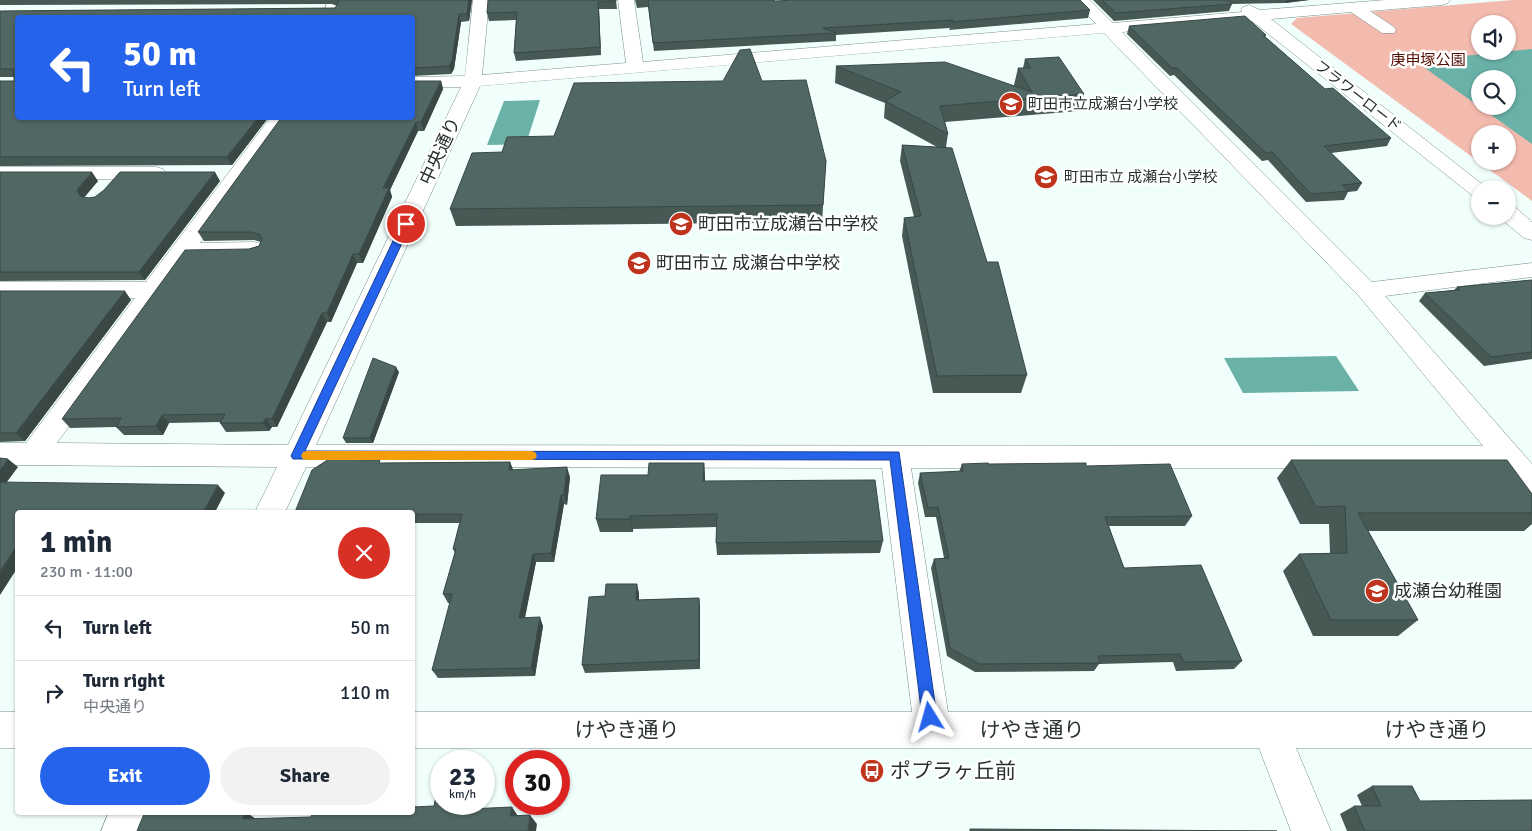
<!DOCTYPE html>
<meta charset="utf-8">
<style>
body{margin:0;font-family:Signika,"Noto Sans JP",sans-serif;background:#f2f2f3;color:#1f2937;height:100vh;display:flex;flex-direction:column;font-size:19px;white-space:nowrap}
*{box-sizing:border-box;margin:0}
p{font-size:16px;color:#747a83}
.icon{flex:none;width:28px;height:28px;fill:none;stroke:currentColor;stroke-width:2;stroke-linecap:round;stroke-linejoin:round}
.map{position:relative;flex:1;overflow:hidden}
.side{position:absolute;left:15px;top:510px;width:400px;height:305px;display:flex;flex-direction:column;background:#fff;border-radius:5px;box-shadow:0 1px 4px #0004}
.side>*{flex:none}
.hud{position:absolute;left:15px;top:15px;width:400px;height:105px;border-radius:5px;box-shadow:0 1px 4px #0004;background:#2563eb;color:#fff;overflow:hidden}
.buttons{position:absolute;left:1471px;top:15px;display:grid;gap:10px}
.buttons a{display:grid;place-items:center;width:45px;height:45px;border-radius:50%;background:#fff;box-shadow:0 1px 4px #0004;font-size:25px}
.speed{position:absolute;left:430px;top:750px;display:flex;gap:10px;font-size:25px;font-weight:700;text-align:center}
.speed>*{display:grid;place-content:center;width:65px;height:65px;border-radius:50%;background:#fff;box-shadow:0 1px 4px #0004;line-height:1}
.speed small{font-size:12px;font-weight:400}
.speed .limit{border:8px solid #d22;background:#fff;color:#111}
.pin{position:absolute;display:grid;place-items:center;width:42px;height:42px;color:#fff;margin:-21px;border:2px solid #fff;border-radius:50%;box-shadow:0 1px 5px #0007}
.me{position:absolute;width:55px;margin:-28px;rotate:352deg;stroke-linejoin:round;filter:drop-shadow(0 0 4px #0008)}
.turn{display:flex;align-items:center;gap:18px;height:105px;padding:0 25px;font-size:22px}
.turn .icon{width:65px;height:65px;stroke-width:2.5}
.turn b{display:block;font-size:35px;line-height:42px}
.round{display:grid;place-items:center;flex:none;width:52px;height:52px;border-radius:26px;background:#f2f2f3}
.summary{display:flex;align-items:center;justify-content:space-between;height:85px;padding:0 25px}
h1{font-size:30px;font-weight:700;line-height:38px}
.primary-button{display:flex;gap:10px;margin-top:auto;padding:10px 25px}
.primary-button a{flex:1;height:58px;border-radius:30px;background:#2563eb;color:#fff;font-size:20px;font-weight:700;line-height:58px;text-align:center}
.primary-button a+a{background:#f2f2f3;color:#1f2937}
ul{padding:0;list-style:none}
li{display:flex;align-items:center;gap:15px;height:65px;padding:0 25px;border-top:1px solid #e0e1e3}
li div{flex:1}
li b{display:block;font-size:19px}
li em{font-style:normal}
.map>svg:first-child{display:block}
.green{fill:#f3baae;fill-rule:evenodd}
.water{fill:#6ab1a8;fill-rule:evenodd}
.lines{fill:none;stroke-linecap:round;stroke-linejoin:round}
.minor-casing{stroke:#788e8b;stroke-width:1}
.minor{fill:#fff;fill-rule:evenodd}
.wall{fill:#465955}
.shaded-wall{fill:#394845}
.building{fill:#516763;stroke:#394845}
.route{fill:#2563eb;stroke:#184099}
.slow{fill:#f59e0b}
.labels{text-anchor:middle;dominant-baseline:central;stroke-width:5;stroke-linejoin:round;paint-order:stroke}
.far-park-label{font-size:15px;fill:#530d03;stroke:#fff}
.far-street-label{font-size:15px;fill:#283230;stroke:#fff}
.far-poi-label{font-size:15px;fill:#283230;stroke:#fff;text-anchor:start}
.street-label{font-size:18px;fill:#283230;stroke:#fff}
.poi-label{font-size:18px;fill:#283230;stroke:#fff;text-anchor:start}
.near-street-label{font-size:21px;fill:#283230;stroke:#fff}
.near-poi-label{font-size:21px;fill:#283230;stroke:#fff;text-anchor:start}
</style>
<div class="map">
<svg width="1532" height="831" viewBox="0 0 1532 831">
<rect width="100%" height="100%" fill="#f0fefc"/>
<path class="green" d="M1513,0H1532V201L1291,24L1297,18ZM1480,24H1508V51H1480ZM1480,79H1508V106H1480ZM1480,134H1508V161H1480Z"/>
<path class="water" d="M1532,49V144L1415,61ZM1480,79H1508V106H1480Z
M540,100L526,144L487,145L504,101Z
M1336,356L1359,391L1243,393L1224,358Z"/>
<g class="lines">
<g class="minor-casing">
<path id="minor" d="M328,0H344L338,18H322Z
M473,0H489L482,75L626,63L618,0H634L643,62L1096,24L1073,0H1090L1113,23L1242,12L1241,10L1243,7L1249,5L1260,10L1385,0H1450L1448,3L1442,5L1370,11L1394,27L1396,30L1394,33H1382L1351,12L1271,19L1487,188L1480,189V198L1473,196L1252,21L1122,32L1372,282L1532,263V277L1385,296L1532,464V496L1522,492L1502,468H911L948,712H1532V748H1296L1331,831H1291L1259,748H412V712H912L882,468L306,467L285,512H255L277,467L0,465V443H26L135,298H0V282H146L270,118H288L200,243L254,242L262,244L265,249L262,254L254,256L190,257L57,443L288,445L461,87H412V77L465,76ZM1104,33L1359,296L1483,446L316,445L480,86Z
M0,167H156L163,169L166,173L163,177L156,179H0Z
M1508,206L1516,208L1532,222V240L1524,238L1500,218L1499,216H1508Z
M0,712H18V748H0Z
M109,812H148L141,831H101Z"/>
</g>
<use href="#minor" class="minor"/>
</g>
<path class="wall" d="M0,0H472L469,21L461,22L454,69L451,74L412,76V18H18L268,118L232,165L0,166V81H14V77H0V11L335,8L337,6L332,4L0,5Z
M616,0L617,9H599L601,55L516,61L514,53L516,20L489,21L487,13Z
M635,0H774L775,1L1090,10L1088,18L949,30L950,28L836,35V41L654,51L648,7L637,8Z
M1093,0H1309L1285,3L1232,4L1229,11L1114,21Z
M1129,26L1266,35L1265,37L1325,89L1391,138L1387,146L1331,153L1362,183L1357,191L1348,192L1344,200L1306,202L1268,160L1262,161L1174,75L1170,76L1127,34Z
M1025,59L1084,94L1079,111L945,122L948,134L946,147L1027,375L1021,393H933L902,236L904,218L914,217L900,161L902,145L937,147L884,118L885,103L835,83L836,66L1014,86V85L1018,68H1023Z
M441,81L443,89L424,131H418L390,190L392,197L363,263H357L331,322H327L277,427H272L269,431L226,432L220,423V422L169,423L163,435H124L116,427L70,428L62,419L249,249L259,246L261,242L254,240L204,241L198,232Z
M762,81L826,161L822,222L456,226L450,209L502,152L554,136Z
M0,172L98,181L84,197L88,198L220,181L145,280L0,281Z
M1532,280V359L1484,366L1419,301L1425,293L1454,290L1457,287Z
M0,291L131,300L25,441L0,442Z
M399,372L373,443H346L343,438Z
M1291,460L1532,494V524L1524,531H1368L1418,620L1398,636H1313L1283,571L1299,554L1330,553L1329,524H1300L1277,478Z
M510,462L513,470L570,477L567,505L564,504L554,562H536L525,618L543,626L535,676L438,678L432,670L450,603H448L443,594L455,553L453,549L460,523H412V512L381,463Z
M704,463L705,481L883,541L880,553L717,555L716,543L717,527L633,529V532H600L596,519L648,475Z
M962,464L1086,466L1192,516L1185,526H1109L1124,568L1242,661L1234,669L1176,671L1173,662L1099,664L1094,671L975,672L947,656L931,568L934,559L944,558L936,517H925L918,483L920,473L959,472Z
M639,593V600L699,598L700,607V669L585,673L582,665Z
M1372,786L1420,801L1532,831H1347L1340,814L1354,806H1362L1357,795Z"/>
<path class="shaded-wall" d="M469,0H472L469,21L467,14Z
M1287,0H1309L1285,3Z
M598,2L599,9L601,55L600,47Z
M459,14L461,22L454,69L451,74L449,66Z
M441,81L443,89L424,131L421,122Z
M258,118H268L232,165L227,157Z
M416,122L418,131L390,190L392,197L363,263L359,254L383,188Z
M92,172L98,181L83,199L80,196L77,190Z
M215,172L220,181L145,280L139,272Z
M353,254L357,263L331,322L327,313Z
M125,291L131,300L25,441L16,433Z
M322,313L327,322L277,427L272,419Z
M396,367L399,372L373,443L370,438Z
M162,415L169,423L163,435L156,426Z
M266,418L272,427L269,431L263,423Z
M8,459L18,467L1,490H0V470Z
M510,462L514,472L509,470Z
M704,463L705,476V494L703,481Z
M567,467L570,477L567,505L564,495Z
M218,485L225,493L215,512H203Z
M561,495L564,504L554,562L551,553Z
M630,516L633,529V532L630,519Z
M18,544V567L0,595V571Z
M533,554L536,562L523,626L519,618Z
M637,584L639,593L638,610L636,600Z
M699,598L700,607V669L699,660Z
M540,617L543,626L535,676L531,668Z
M470,804H479L476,818L469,809Z
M512,807L518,816H510Z
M228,812H246L259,821L257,828Z
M530,815L537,824L536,831H528Z"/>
<path class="building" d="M337,0H469L467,14H459L452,61L449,66L412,68V18H18V118H258L227,157H0V81H14V69H0V11L335,8L339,2Z
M488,0H616V1L598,2L600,47L514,53L517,12L487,13Z
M648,0H774L775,1L795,0H1080L1090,10L951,22L953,20L823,28L836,33L653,43Z
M1102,0H1228L1232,4L1116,13Z
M1245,16L1266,35H1263L1325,89L1333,88L1391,138L1324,146L1362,183L1342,185L1349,191L1311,194L1272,152L1266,153L1177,68H1172L1129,26Z
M750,49L762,81L806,80L826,161L823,205L450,209L472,153L502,152L507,137L554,136L574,83L723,81L740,50Z
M1059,57L1084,94L940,106L948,134L885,101L901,92L836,66L945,62L1032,92L1018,68H1031L1025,59Z
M412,81H441L421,122H416L383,188H389L359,254H353L327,313H322L272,419L266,418L263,423H220L225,414L162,415L156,426L116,427L121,418L62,419L185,250L249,249L259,246L262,239L259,234L250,232H198L281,118H412Z
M902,145L952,148L987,262H998L1027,375L937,376L904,218L921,216Z
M0,172H92L77,190L80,196L88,198L95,197L104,190L120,172H215L139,272H0Z
M1532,280V352L1491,357L1425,293L1460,290L1457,287Z
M0,291H125L16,433H0Z
M373,358L396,367L370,438H343Z
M0,458L8,459L0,470Z
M329,459L380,460L379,463L510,462L509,470L567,467L564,495H561L551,553L533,554L519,618L540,617L531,668L432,670L452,594H443L456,549H453L462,514H412V512H295L312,470Z
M1291,460H1507L1532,494V513H1358L1418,620H1331L1299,554L1347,553L1345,506L1316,507Z
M649,463H704L703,481L875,480L883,541L716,543L717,514L630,516V519H596L601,475H648Z
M988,463L989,464L1086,463V466L1170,464L1192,516L1105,517L1124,568L1201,565L1242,661L1184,662L1180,654L1098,656L1100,663L979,664L950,648L934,559L949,558L938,507L928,508L920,473L963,471L962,464Z
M0,482L218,485L203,512H18V544L0,571Z
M606,584H637L636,600L699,598V660L582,665L589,597L605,596Z
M1372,786H1412L1420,801L1532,800V831H1365L1354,806H1381Z
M436,796H441V804H470L469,809L512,807L510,816L530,815L528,831H137L144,814L197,812H245L243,819L311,817L313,812H412V807L434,806Z
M970,829L1277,831H970Z"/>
<path class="route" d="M406,221L411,224L305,451L899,452L937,717L935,722L930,724L925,722L922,717L890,460L293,459L291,456L401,224Z"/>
<path class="slow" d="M307,451H531L535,452L537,456L535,459L531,460H307L303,459L301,456L303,452Z"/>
<defs>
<g id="school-disc" transform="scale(1.25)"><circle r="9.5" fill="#bf341c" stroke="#fff"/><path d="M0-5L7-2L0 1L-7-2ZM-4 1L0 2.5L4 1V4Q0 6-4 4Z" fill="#fff"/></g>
<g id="bus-disc" transform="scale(1.25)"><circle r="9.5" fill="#bf341c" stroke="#fff"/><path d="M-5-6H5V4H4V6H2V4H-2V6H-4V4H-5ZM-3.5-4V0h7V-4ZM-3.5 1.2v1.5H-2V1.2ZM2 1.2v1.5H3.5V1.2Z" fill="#fff"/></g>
</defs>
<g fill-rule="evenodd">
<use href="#school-disc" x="1011" y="104"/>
<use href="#school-disc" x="1046" y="177"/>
<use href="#school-disc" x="681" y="224"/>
<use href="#school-disc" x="639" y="263"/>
<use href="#school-disc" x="1377" y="591"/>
<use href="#bus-disc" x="872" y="771"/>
</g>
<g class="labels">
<g class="far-park-label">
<text x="1428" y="60">庚申塚公園</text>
</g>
<g class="far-street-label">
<text transform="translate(1358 96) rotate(38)">フラワーロード</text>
</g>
<g class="far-poi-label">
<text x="1028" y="104">町田市立成瀬台小学校</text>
<text x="1064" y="177">町田市立 成瀬台小学校</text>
</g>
<g class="street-label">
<text transform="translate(440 151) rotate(-65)">中央通り</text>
</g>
<g class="poi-label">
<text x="698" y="224">町田市立成瀬台中学校</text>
<text x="656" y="263">町田市立 成瀬台中学校</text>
<text x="1394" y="591">成瀬台幼稚園</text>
</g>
<g class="near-street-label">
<text x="627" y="730">けやき通り</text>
<text x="1032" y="730">けやき通り</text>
<text x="1437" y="730">けやき通り</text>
</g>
<g class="near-poi-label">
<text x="890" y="771">ポプラヶ丘前</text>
</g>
</g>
</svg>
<div class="buttons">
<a><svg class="icon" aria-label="sound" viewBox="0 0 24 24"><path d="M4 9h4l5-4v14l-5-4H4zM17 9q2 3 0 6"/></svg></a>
<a><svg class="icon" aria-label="search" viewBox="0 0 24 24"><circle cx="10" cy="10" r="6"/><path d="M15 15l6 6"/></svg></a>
<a>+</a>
<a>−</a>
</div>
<div class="speed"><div>23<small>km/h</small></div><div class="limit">30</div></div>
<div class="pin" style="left:406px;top:224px;background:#d93025"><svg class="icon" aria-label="arrive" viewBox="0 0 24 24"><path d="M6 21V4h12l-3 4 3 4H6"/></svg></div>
<svg class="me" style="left:930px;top:717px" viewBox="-20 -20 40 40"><path d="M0-17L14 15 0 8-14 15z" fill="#2563eb" stroke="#fff" stroke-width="4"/></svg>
<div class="hud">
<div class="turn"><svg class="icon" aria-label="left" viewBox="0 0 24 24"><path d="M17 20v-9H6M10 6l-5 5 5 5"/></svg><div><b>50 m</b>Turn left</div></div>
</div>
<section class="side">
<div class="summary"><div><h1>1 min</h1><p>230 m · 11:00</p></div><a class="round" style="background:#d93025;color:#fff"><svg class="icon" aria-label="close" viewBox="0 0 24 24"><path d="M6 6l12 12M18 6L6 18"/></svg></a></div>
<ul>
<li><svg class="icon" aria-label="left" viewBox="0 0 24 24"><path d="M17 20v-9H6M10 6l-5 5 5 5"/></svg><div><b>Turn left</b></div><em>50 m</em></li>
<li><svg class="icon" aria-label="right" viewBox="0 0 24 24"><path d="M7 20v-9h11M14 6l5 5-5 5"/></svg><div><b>Turn right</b><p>中央通り</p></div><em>110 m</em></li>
</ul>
<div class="primary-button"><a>Exit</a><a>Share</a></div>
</section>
</div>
